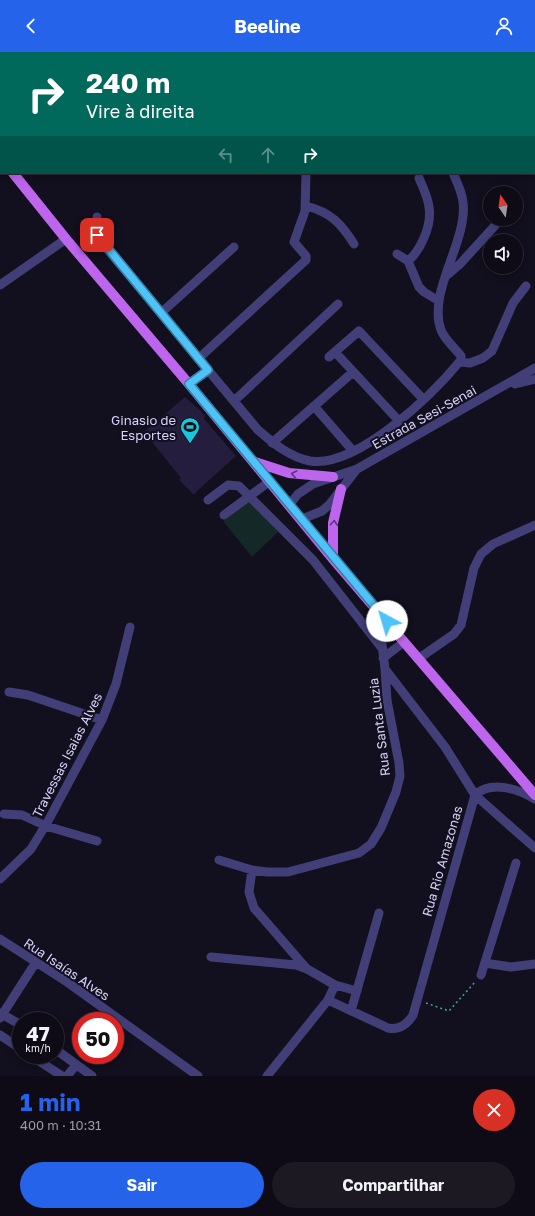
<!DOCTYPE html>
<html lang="pt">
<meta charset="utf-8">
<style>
body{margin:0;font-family:"Golos Text",sans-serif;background:#1c1923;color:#f1f3f6;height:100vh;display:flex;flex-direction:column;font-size:15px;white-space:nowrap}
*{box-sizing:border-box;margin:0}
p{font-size:13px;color:#9b9ba1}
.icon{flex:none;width:22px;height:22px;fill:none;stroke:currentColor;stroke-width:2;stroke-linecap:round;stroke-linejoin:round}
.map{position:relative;height:1024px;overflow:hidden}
.details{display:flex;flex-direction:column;background:#0e0b16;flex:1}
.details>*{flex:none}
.top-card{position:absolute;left:0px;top:0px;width:535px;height:122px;box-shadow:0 2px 10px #0003,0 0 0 1px #2e2b35;background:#00695c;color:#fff;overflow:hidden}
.needle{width:26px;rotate:347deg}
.controls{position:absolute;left:483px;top:134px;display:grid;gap:8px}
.controls a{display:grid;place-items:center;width:40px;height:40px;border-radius:50%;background:#0e0b16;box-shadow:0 2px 10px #0003,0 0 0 1px #2e2b35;font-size:20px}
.speed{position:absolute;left:12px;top:960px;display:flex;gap:8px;font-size:20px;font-weight:700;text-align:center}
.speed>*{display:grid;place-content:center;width:52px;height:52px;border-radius:50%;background:#0e0b16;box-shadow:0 2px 10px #0003,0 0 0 1px #2e2b35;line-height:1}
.speed small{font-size:10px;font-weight:400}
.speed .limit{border:6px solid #d22;background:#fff;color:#111}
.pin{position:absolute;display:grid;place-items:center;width:34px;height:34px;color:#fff;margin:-17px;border-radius:8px;box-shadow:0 2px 6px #0006}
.me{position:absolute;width:44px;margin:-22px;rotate:321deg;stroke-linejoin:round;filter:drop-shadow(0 0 3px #0008)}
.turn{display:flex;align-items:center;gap:14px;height:84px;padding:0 20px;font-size:18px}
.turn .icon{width:52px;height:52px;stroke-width:2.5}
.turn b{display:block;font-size:28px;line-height:34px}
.lanes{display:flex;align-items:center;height:38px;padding:0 20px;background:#0003;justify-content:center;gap:20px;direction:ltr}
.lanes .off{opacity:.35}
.round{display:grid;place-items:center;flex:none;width:42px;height:42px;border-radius:21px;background:#1c1923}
.summary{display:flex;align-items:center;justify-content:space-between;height:68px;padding:0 20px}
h1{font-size:24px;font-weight:700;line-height:30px;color:#2563eb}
.button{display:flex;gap:8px;margin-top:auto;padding:8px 20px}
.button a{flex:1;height:46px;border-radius:24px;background:#2563eb;color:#fff;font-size:16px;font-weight:700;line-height:46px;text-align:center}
.button a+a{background:#1c1923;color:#f1f3f6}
header{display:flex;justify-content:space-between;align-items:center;height:52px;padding:0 20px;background:#2563eb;color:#fff;font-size:18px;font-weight:700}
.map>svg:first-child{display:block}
.green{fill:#132827}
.building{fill:#241d3d}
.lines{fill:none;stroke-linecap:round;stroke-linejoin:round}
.path{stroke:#3ba4a0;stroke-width:1.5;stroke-dasharray:2 3;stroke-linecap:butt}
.minor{stroke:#423f78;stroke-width:9}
.major{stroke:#bd65ed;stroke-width:10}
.oneway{stroke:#5f367b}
.route-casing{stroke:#337fa1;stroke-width:10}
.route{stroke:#4fc3f7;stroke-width:7}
.labels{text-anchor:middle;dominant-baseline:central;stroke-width:4;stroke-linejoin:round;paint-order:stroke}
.street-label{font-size:13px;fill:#d7d2fa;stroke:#120f1e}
.poi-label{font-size:13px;fill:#d7d2fa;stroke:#120f1e;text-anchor:end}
</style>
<header><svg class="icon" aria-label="back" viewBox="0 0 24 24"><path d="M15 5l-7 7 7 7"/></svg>Beeline<svg class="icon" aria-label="person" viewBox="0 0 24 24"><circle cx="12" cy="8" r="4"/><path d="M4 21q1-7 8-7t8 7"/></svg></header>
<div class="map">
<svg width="535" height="1024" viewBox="0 0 535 1024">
<rect width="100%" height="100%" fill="#120f1e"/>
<path class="green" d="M251,448L278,480L252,505L223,469Z"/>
<path class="building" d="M185,345L205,363L204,367L236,404L198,438L194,443L179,428L181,426L144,380Z"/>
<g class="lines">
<path class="path" d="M426,951L449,959L475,930"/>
<path class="minor" d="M362,0L363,1
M277,1L280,0
M444,1V0
M306,154C330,160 341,171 354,192
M97,165L96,178L98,186L258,378C274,392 290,405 310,409C358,416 433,342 461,308V304C455,296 444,287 441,278C427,240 468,189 463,150C462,140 457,130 453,121
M397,202L408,209L419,235L424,240L439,249
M408,209C421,198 432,173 429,155C428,145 423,136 419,126
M447,223L460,212L501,167
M0,233L66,187
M161,261L234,195
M335,300L399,369
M329,305L359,279L423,347
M198,307L306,208V204L294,190L305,159L306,121
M460,310L470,311L483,306L492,299L513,251L526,234
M189,332L208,318
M515,332L535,327
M234,349L338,252
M314,354L353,399
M272,391L353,320
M208,448L228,433L239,434L313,508L381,595
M290,452L298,442L313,432L357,417L535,316
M224,463L270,429
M302,467L322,459L329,453L357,417
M383,606L404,590
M418,607L454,582L461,573L474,516L481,502L493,492L535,473
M385,617L445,695L475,743L535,796
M9,640L28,643L102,668
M475,743C491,728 518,737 535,747
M4,762L22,763L46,774L97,789
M219,808L252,818L267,820H288L359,801L371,792L381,776L396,740L400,724L399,711L387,648L385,617L378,559
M252,818L249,840L254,856L306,916
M0,827L31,797L47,771L102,668L116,632L130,575
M0,887L67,930L198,1024
M211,905L296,913L307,917L335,933L328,948L267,1024
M485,911L511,915L535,912
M481,923L516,811
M335,933L357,939
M328,948L388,976C399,978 407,973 413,963L475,743
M351,959L379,861
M0,961L21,973
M0,966L36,910
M0,983L21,997
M55,997L92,1024
M30,1003L62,1024
M67,1024L76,1013"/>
<path class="major" d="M0,104L1,106
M13,121L66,187L189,332L333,507L535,743
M255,410L289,421L333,425
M333,507V471L341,437"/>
</g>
<defs><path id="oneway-chevron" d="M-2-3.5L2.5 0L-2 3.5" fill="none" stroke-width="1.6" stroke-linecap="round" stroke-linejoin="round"/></defs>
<g class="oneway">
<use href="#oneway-chevron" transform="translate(294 422) rotate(-169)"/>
<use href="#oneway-chevron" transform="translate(334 471) rotate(-85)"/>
</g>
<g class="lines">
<g class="route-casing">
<path id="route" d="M97,183L208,318L189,332L387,569"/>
</g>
<use href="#route" class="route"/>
</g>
<defs>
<g id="stadium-pin" transform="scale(1)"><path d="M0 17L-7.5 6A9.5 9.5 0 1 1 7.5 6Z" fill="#1ac6dd" stroke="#120f1e"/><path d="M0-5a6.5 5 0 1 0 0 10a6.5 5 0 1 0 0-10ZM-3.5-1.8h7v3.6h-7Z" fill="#111"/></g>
</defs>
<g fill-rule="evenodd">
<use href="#stadium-pin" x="190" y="375"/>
</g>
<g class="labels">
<g class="street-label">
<text transform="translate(424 365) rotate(-29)">Estrada Sesi-Senai</text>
<text transform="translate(379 675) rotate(-97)">Rua Santa Luzia</text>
<text transform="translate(67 703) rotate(-63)">Travessas Isaias Alves</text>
<text transform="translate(442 809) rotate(-74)">Rua Rio Amazonas</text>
<text transform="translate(67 917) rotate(34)">Rua Isaías Alves</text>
</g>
<g class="poi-label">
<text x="176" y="368">Ginasio de<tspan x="176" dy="15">Esportes</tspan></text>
</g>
</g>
</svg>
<div class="controls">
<a><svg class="needle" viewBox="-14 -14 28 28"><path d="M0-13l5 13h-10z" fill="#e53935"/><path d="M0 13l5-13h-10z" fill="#9b9ba1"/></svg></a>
<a><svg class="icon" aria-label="sound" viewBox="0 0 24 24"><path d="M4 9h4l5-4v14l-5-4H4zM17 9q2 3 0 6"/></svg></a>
</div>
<div class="speed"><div>47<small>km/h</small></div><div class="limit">50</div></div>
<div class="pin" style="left:97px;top:183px;background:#d93025"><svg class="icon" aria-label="arrive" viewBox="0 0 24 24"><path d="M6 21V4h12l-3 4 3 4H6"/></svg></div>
<svg class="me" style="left:387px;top:569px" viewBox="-20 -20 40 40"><circle r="19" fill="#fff"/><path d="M0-13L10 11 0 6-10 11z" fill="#4fc3f7"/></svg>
<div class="top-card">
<div class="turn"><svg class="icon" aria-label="right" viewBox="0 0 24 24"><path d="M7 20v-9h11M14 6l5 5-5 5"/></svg><div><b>240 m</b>Vire à direita</div></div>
<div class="lanes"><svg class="icon off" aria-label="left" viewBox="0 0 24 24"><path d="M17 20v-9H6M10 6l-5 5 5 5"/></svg><svg class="icon off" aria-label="ahead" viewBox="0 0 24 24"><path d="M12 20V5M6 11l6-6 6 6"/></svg><svg class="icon" aria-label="right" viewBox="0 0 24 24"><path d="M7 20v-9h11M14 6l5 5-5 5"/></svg></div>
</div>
</div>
<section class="details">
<div class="summary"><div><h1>1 min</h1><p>400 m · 10:31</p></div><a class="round" style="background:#d93025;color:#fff"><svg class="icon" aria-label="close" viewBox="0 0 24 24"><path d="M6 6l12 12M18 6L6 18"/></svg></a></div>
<div class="button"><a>Sair</a><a>Compartilhar</a></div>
</section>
